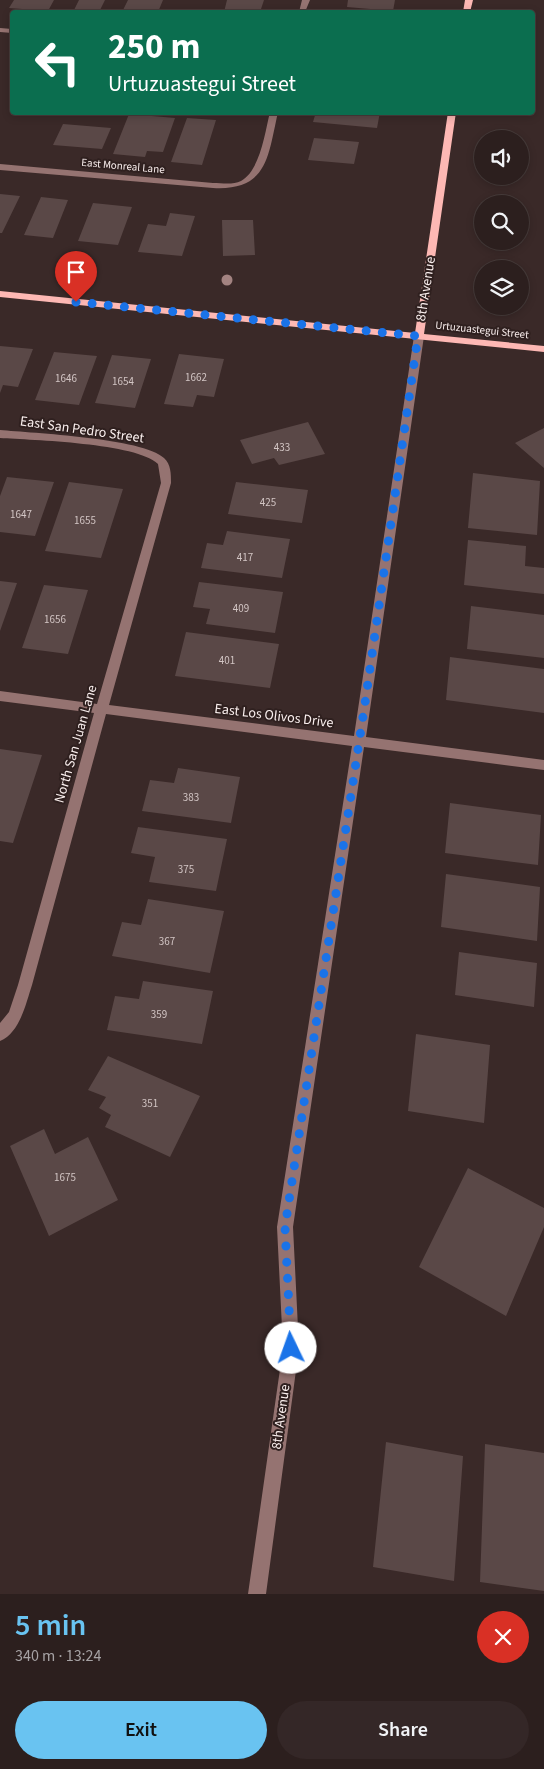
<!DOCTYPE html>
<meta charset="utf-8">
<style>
body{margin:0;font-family:"Source Sans 3",sans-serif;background:#342727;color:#f1f3f6;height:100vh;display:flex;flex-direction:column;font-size:19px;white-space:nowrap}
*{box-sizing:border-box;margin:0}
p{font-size:16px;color:#a6a2a4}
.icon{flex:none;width:28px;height:28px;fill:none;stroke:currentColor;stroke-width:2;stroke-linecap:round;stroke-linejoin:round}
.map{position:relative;height:1594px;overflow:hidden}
.details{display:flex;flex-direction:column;background:#2c1f1e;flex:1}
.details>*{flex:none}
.top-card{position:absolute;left:10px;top:10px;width:525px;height:105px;border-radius:5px;box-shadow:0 2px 8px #0003,0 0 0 1px #483d3c;background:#0b6e4f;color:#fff;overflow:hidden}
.controls{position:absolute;left:474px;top:130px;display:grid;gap:10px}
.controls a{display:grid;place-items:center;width:55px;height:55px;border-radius:50%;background:#2c1f1e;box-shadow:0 2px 8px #0003,0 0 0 1px #483d3c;font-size:25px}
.pin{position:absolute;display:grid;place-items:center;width:42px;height:42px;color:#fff;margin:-51px -21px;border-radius:50% 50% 50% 0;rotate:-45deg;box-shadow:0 0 5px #0007}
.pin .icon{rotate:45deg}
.me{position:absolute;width:55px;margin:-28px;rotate:357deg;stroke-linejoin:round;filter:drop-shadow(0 0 4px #0008)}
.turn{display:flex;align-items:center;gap:18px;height:105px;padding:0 15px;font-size:22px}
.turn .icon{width:65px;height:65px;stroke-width:2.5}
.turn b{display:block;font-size:35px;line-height:42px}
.round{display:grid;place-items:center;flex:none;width:52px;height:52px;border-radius:26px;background:#342727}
.head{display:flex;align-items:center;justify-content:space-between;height:85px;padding:0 15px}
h1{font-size:30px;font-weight:600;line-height:38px;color:#69c3f1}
.button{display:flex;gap:10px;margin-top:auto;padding:10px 15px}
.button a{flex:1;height:58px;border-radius:30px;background:#69c3f1;color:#111;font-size:20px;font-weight:600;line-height:58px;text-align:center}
.button a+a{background:#342727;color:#f1f3f6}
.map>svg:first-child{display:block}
.building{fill:#5a4847}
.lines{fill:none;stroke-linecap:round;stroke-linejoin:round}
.minor{fill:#957371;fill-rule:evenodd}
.major{fill:#fdb8b4;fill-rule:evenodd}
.tree{fill:#a38381}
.route{stroke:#1a73e8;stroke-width:9;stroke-dasharray:0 16.2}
.labels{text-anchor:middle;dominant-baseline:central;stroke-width:4;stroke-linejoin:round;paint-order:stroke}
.far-street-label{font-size:11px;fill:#faefee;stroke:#2f201f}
.number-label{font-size:11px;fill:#d2c5c4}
.street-label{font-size:14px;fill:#faefee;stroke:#2f201f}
</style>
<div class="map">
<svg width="544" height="1594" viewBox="0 0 544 1594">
<rect width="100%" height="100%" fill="#3a2928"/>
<path class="building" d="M14,0H54L48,11L9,8Z
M79,0H105L99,12H73Z
M128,0H163L158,12H122Z
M227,0H264L260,12H224Z
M348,0H395L393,11L347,7Z
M316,112H380L377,128L313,122Z
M129,114L175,118L163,152L147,151L145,157L113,154Z
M187,118L216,120L202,165L171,162Z
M63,124L111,128L102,149L53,145Z
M314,138L359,142L354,164L308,160Z
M0,194L20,196L2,233H0Z
M41,197L68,200L53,238L24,235Z
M93,203L132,207L118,245L78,241Z
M170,213L195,216L182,256L138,252L148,224L166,226Z
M222,220H253L255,255L223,256Z
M0,346L33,349L18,387L3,385L0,393Z
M54,352L97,356L79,405L35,400Z
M179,354L224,359L214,397L197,395L193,407L164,404Z
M112,355L151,359L135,408L95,403Z
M308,422L325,454L279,465L274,458L252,464L240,440Z
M544,428V468L515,443Z
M473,473L540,481L537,535L468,528Z
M7,477L54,482L35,536L0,532V496Z
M69,482L123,489L101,558L45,551Z
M236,482L308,490L302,523L228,514Z
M227,531L290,539L282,578L201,568L207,543L223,545Z
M468,540L526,546L525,566L544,568V594L464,585Z
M0,581L17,583L0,631Z
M199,582L283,592L275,633L206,624L210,609L193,607Z
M44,585L88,590L68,654L22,648Z
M471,606L544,615V658L467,649Z
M186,632L279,644L270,688L175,676Z
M450,657L544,669V713L446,700Z
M0,749L42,755L13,843L0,841Z
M178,768L240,777L231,823L142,811L150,780L174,783Z
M450,803L541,815L538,865L445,853Z
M138,827L227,839L216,891L149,882L155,857L131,853Z
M446,874L540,887L537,941L441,927Z
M148,899L224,911L210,973L112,956L122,922L141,925Z
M459,952L537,963L534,1007L455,995Z
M143,981L213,991L202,1044L107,1030L115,996L139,999Z
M416,1034L490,1045L484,1123L408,1111Z
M108,1056L200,1096L170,1157L105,1127L111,1115L99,1108L106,1097L88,1090Z
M44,1129L55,1154L88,1137L118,1200L49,1236L10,1146Z
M468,1168L544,1208V1227L506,1316L419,1267Z
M386,1442L463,1456L454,1581L373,1567Z
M485,1444L544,1453V1591L480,1582Z"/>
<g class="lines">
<path class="minor" d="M302,0H310L305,12H299Z
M0,28L12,29V33L0,32Z
M270,112H278C268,156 268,191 213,188L0,170V164L213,183C222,183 233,185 241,181C260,171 265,132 270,112Z
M419,333L424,336L366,737L544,760V770L364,747L293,1227L299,1348L266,1594H248L283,1348L277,1227L352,746L106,714L32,985C26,1003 20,1033 0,1041V1023L9,1012L18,985L94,713L0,701V691L97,704L161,483L158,464C137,443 32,440 0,438V430C32,433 143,438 164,458C171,464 171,474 171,483L109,705L354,736L414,336Z"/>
<path class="major" d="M465,0H473L470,12H463Z
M448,112H456L424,334L544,346V352L0,297V291L415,333Z"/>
</g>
<circle class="tree" cx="227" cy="280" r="5.5"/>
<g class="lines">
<path class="route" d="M76,302L418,336L364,710L285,1227L291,1348"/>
</g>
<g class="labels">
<g class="far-street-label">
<text transform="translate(123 166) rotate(5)">East Monreal Lane</text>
<text transform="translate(482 330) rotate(6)">Urtuzuastegui Street</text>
</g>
<g class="number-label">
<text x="196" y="377">1662</text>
<text x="66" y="378">1646</text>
<text x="123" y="381">1654</text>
<text x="282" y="447">433</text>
<text x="268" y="502">425</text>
<text x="21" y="514">1647</text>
<text x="85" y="520">1655</text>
<text x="245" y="557">417</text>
<text x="241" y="608">409</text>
<text x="55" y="619">1656</text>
<text x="227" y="660">401</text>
<text x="191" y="797">383</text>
<text x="186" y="869">375</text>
<text x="167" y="941">367</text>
<text x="159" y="1014">359</text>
<text x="150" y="1103">351</text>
<text x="65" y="1177">1675</text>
</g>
<g class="street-label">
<text transform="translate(426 289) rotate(-81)">8th Avenue</text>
<text transform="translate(82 430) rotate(8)">East San Pedro Street</text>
<text transform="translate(274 716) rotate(7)">East Los Olivos Drive</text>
<text transform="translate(76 744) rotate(-74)">North San Juan Lane</text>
<text transform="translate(281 1417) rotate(-82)">8th Avenue</text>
</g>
</g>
</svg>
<div class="controls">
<a><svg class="icon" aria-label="sound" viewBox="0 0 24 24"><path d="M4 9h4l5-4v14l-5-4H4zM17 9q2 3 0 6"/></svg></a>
<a><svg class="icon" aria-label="search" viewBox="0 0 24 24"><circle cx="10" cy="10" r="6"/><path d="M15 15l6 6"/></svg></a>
<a><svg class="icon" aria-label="layers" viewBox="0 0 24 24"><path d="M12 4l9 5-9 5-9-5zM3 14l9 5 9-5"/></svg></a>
</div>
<div class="pin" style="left:76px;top:302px;background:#d93025"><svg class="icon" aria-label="arrive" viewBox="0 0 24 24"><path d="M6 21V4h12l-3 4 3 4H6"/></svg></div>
<svg class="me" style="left:291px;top:1348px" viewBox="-20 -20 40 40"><circle r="19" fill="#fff"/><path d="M0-13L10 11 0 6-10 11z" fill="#1a73e8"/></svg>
<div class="top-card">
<div class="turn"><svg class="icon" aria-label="left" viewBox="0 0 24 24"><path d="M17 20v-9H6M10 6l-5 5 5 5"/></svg><div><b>250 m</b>Urtuzuastegui Street</div></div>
</div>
</div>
<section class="details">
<div class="head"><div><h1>5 min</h1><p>340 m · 13:24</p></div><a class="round" style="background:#d93025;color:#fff"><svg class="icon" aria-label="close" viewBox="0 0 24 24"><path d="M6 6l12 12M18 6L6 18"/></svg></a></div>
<div class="button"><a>Exit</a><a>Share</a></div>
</section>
